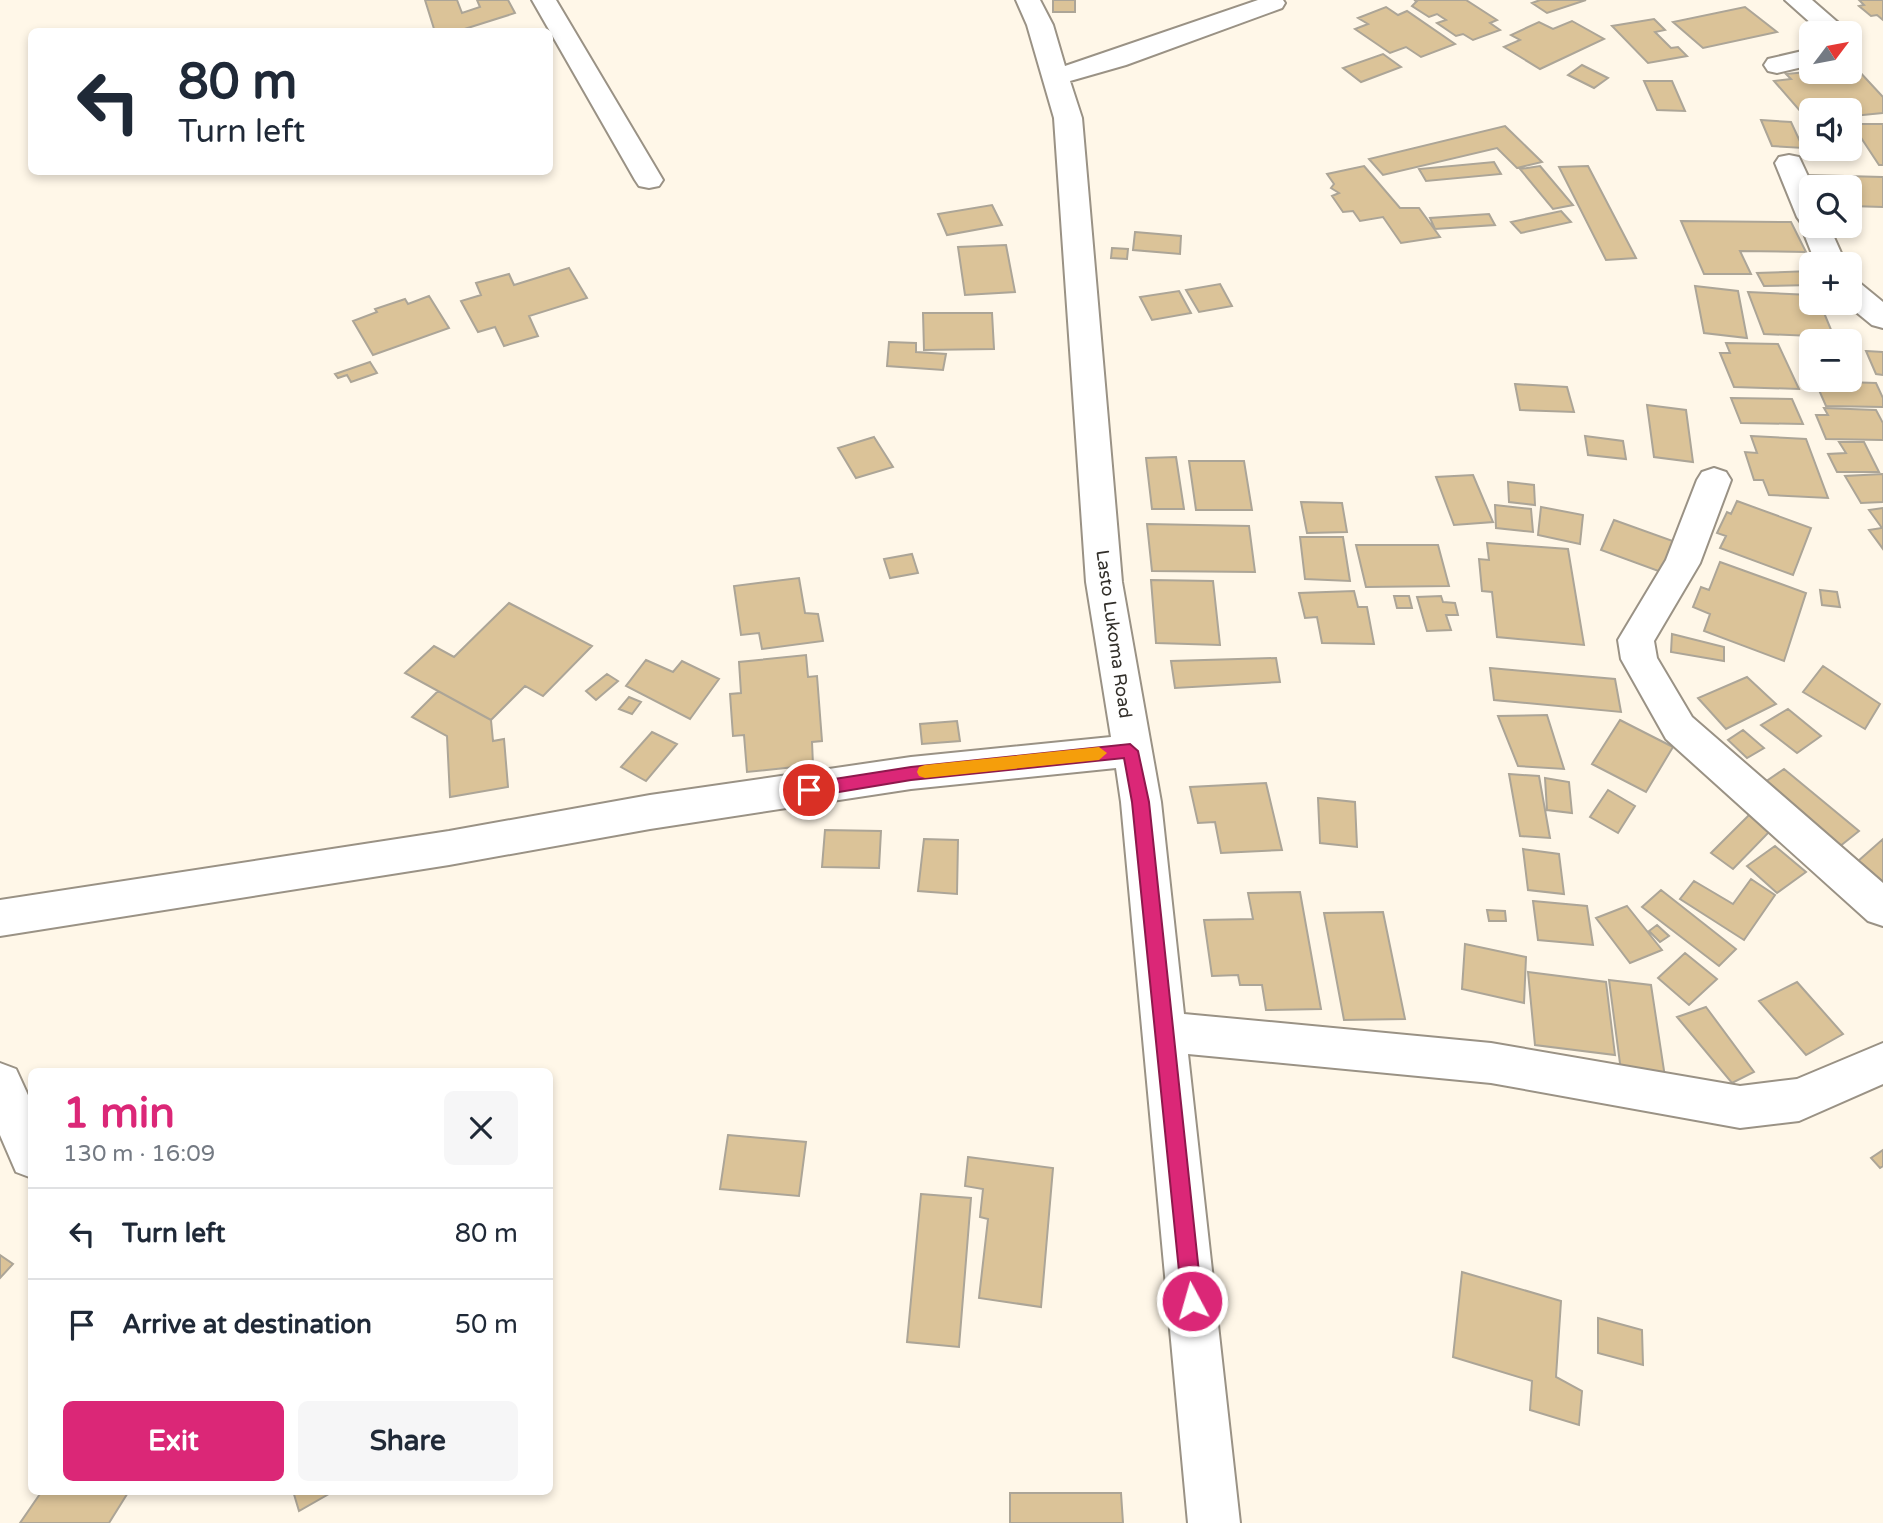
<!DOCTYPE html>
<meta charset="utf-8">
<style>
body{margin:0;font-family:"Varela Round",sans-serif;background:#f6f6f7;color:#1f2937;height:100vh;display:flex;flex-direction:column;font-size:26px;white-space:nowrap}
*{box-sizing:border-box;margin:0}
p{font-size:23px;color:#747a83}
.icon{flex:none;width:38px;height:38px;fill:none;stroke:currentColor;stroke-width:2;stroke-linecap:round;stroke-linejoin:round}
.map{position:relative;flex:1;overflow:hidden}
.details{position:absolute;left:28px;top:1068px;width:525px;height:427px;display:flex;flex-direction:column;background:#fff;border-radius:10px;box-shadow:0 4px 10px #0003}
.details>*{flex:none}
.banner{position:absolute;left:28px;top:28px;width:525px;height:147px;border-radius:10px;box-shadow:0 4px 10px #0003;background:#fff;color:#1f2937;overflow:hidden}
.needle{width:46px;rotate:58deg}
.buttons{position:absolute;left:1799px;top:21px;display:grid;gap:14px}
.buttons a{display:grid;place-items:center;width:63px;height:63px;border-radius:10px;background:#fff;box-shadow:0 4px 10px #0003;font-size:35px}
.pin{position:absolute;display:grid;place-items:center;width:60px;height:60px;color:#fff;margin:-30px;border:4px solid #fff;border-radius:50%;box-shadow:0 2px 7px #0007}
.me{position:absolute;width:77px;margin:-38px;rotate:354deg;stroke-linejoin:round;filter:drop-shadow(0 0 5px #0008)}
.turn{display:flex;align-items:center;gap:24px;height:147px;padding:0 35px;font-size:32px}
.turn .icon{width:91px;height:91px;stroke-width:2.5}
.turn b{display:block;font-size:49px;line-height:60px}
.round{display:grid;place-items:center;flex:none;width:74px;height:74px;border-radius:10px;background:#f6f6f7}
.overview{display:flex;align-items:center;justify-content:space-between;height:119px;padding:0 35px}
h1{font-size:42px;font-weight:800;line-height:52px;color:#db2777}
.action{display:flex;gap:14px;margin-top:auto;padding:14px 35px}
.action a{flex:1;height:80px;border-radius:10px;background:#db2777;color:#fff;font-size:28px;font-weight:800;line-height:80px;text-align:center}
.action a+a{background:#f6f6f7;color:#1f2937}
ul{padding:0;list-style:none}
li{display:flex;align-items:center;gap:21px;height:91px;padding:0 35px;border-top:2px solid #e0e1e3}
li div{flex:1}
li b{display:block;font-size:26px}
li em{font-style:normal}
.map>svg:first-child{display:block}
.building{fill:#dbc398;stroke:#aca597;stroke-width:2}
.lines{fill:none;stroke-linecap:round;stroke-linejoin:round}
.minor-casing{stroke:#9a9285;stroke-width:4}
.minor{fill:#fff;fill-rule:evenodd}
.route{fill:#db2777;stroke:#8e194d;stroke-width:2}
.slow{fill:#f59e0b}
.labels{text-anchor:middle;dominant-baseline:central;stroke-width:6;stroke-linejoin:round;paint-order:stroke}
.street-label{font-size:18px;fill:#322f2a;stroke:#fff}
</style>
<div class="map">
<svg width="1883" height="1523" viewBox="0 0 1883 1523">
<rect width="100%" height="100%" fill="#fff7e8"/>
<path class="building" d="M425,0H457L462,13L480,7L477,0H508L515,13L455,32H435Z
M1053,0H1075V12H1053Z
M1414,0H1466L1497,20L1490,23L1500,30L1473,40L1463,34L1456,36L1437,23L1446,20L1437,14L1429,17L1412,6L1417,1Z
M1540,0H1586L1547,13L1532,3Z
M1859,0H1883V20L1877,15L1871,16L1859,6L1864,5Z
M1386,7L1398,15L1407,11L1455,44L1421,57L1406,47L1390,53L1355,29L1368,24L1358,18Z
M1745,7L1777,32L1703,48L1673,22Z
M1654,19L1665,30L1655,32L1671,48L1678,47L1687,56L1648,63L1612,26Z
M1572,21L1604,39L1540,69L1504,47L1520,40L1511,35L1539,22L1553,29Z
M1383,54L1401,67L1361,82L1343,68Z
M1582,65L1608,78L1594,88L1568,75Z
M1857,69L1883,97V113L1853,116L1850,110L1801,112L1774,81L1791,79L1786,74L1807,72L1813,79L1829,77L1825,73Z
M1644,81H1672L1685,111L1657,110Z
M1761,120L1791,122L1803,148L1772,146Z
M1852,124H1883V165H1879Z
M1505,126L1542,162L1517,168L1497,148L1383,175L1369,159Z
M1494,162L1501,174L1426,181L1419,169Z
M1364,166L1400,208H1419L1440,237L1401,243L1383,217L1360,221L1353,211L1343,212L1332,196L1339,193L1331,188L1334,184L1327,174Z
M1540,166L1573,205L1553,209L1520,169Z
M1588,166L1636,258L1606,260L1559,167Z
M1808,175L1883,177V207L1850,206V187H1814Z
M992,205L1002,225L947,235L938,214Z
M1561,211L1571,222L1521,233L1511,222Z
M1489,214L1495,225L1435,229L1430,218Z
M1681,221L1791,222L1806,252L1740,251L1751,274H1704Z
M1135,232L1181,236L1180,254L1133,250Z
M1006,245L1015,292L965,295L958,247Z
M1112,248L1128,249L1127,259L1111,258Z
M569,268L587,298L529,316L538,336L504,346L495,327L478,332L461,301L481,295L476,283L509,274L514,285Z
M1811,271V285L1764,286L1757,273Z
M1220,284L1232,306L1199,312L1186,290Z
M1695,286L1738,291L1747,338L1704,333Z
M1179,291L1191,313L1152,320L1140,297Z
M1748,292L1811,295V303H1820L1834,337L1764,334Z
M429,296L449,328L373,355L353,321L377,312L375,309L405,299L408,304Z
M923,313H992L994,349L924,350Z
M889,342L916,343V352L946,354L943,370L887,366Z
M1726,343L1778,344L1799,389L1734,387L1720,353H1730Z
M1866,351L1883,352V375L1876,374Z
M370,362L377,373L351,382L347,375L338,378L335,374Z
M1815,381L1876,383L1883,398V407L1826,406Z
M1515,384L1567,387L1574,412L1520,410Z
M1731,398L1792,399L1803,424L1741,423Z
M1647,405L1686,410L1693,462L1654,457Z
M1824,408L1876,410L1883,423V440L1826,439L1816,415H1828Z
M1585,436L1623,441L1626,459L1588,455Z
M1751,436L1806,439L1828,498L1769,495L1763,480H1754L1745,452L1757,453Z
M874,437L893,467L856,478L838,448Z
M1839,442H1864L1879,472H1837L1828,454L1846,453Z
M1176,457L1184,509H1152L1146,458Z
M1189,461H1244L1252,510H1196Z
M1883,474V502L1861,503L1845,476Z
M1473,475L1493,522L1454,525L1436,477Z
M1508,482L1534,485L1535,505L1509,502Z
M1737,501L1811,528L1793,575L1720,548L1726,536L1717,533L1727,512L1731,514Z
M1301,502L1342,503L1347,532L1307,533Z
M1495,505L1531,509L1533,532L1496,528Z
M1541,507L1583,515L1580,544L1538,535Z
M1883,508V549L1869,530L1882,528L1869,510Z
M1614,520L1684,545L1672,576L1601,550Z
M1147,524L1249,526L1255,572L1152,571Z
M1300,537H1343L1350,581L1305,579Z
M1487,543L1568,549L1584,645L1497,637L1492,592L1482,591L1479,559L1489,560Z
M1356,545H1438L1449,586L1366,587Z
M912,554L918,573L890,578L884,559Z
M1720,562L1806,593L1784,661L1704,631L1710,614L1693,607L1701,587L1709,590Z
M799,578L805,613L818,614L823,641L762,649L759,633L741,635L734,586Z
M1151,580L1213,581L1220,645L1156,643Z
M1820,590L1837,592L1840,607L1822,605Z
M1354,591L1358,607H1367L1374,644L1322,643L1317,617L1305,618L1299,593Z
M1394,596H1409L1412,608H1397Z
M1441,596L1443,602L1455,603L1458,615H1446L1451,630L1427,631L1417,597Z
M509,603L592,646L543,696L525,686L491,720L405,673L434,646L454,657Z
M1672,634L1724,647V661L1671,652Z
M806,655L808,677L817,676L822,741L812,742L813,765L747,772L744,735L733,736L730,694L741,693L739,662Z
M1276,658L1280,682L1175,688L1171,661Z
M646,660L673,672L682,661L719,679L690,719L626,686Z
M1823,666L1880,704L1865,729L1803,692Z
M1490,668L1615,679L1621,712L1494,700Z
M607,674L618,681L596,700L586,691Z
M1747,677L1776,704L1726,729L1698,698Z
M438,691L491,720L493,741L504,739L508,787L450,797L447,736L412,717Z
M629,697L641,702L632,714L619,709Z
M1788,709L1821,736L1797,753L1761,725Z
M1547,715L1564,769L1518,766L1498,716Z
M1620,720L1673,747L1646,792L1592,764Z
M957,721L960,741L922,744L920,724Z
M1743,730L1764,748L1747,758L1728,740Z
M652,732L677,744L646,781L621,767Z
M1784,769L1859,831L1839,847L1762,784Z
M1509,774L1539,776L1550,838L1520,836Z
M1545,778L1569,782L1572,813L1547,810Z
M1266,783L1282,850L1221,853L1215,822L1198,823L1190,787Z
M1608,790L1635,806L1618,833L1590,817Z
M1318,798L1355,802L1357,847L1320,843Z
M1750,814L1772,829L1733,869L1711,853Z
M825,830L881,831L879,868L822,867Z
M924,839L958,840L957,894L918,891Z
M1883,839V882L1857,862Z
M1775,846L1806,872L1777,893L1747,866Z
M1523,849L1559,854L1564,894L1528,890Z
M1751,879L1775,895L1744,940L1680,899L1694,881L1733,904Z
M1661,890L1736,949L1719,966L1642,907Z
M1300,892L1321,1009L1266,1010L1262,985H1240L1238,975L1212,976L1204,920L1253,919L1248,893Z
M1533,901L1587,906L1593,945L1538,940Z
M1627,906L1662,950L1630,963L1596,918Z
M1487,910L1505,911L1506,921H1489Z
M1383,912L1405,1019L1344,1020L1324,913Z
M1657,925L1669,936L1660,942L1649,931Z
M1465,944L1526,957L1524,1003L1462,989Z
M1685,953L1717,979L1689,1005L1658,978Z
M1528,972L1606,982L1615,1055L1535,1045Z
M1609,980L1651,985L1665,1077L1621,1071Z
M1797,982L1843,1034L1806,1055L1759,1001Z
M1706,1007L1754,1072L1732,1083L1677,1017Z
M728,1135L806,1142L799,1196L720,1189Z
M1883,1150V1166L1880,1168L1871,1158Z
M968,1157L1053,1168L1041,1307L979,1298L988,1219L980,1217L983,1189L965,1186Z
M921,1194L971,1198L959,1347L907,1342Z
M0,1255L13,1264L0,1278Z
M1462,1272L1561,1301L1556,1377L1582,1391L1579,1425L1530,1410L1532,1381L1453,1357Z
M1598,1318L1642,1330L1643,1365L1598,1353Z
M42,1491H129L109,1523H20Z
M293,1491H334L299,1511Z
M1010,1493H1121L1123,1523H1010Z"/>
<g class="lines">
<g class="minor-casing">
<path id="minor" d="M532,0H556L663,180L659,186L649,188L639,186L635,180Z
M1016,0H1040L1053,25L1065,66L1258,0H1283L1285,3L1282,8L1126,65L1070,81L1082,118L1122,582L1161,802L1184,1014L1491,1043L1740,1086L1797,1079L1883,1043V1084L1799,1121L1740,1128L1491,1083L1188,1054L1240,1523H1188L1121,802L1116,768L911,789L650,829L449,865L0,936V900L449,831L650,795L911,757L1111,737L1086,582L1054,118L1027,25Z
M1785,0H1812L1850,33H1822Z
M1811,49V65L1777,73L1768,71L1764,65L1768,59Z
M1789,155L1799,157L1813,187L1811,226H1829L1846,264H1816L1801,226L1802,224L1797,217L1775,163L1779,157Z
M1850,281L1861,284L1883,302V328L1872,325L1845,303H1850Z
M1714,468L1726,472L1731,480L1700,563L1654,641L1657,658L1692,717L1883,883V926L1868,921L1666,739L1621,659L1618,640L1666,560L1697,480L1702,472Z
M0,1063L16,1069L32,1104V1178L16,1172L0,1135Z"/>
</g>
<use href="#minor" class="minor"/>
</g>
<path class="route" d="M1130,744L1138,751L1149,802L1202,1301L1199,1308L1192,1311L1185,1308L1182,1301L1132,802L1124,758L911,780L809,797L803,795L801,790L803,785L809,783L911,767Z"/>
<path class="slow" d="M1099,747L1107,753L1099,760L925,778L919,776L917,772L919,767L925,765Z"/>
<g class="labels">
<g class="street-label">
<text transform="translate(1114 634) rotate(82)">Lasto Lukoma Road</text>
</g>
</g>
</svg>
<div class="buttons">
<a><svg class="needle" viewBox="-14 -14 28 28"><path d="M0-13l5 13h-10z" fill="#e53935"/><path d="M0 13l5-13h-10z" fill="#747a83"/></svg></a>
<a><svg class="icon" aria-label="sound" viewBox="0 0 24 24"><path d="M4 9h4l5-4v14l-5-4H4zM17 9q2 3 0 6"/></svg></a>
<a><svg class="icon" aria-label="search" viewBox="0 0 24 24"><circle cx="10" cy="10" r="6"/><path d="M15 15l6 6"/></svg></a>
<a>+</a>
<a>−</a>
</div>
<div class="pin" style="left:809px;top:790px;background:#d93025"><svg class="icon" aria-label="arrive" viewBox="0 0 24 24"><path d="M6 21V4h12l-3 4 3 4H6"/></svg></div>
<svg class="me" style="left:1192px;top:1301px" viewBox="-20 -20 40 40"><circle r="17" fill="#db2777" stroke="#fff" stroke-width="3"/><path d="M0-11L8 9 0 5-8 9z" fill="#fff"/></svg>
<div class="banner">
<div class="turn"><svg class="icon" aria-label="left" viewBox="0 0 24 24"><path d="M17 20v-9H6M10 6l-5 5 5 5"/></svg><div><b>80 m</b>Turn left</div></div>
</div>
<section class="details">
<div class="overview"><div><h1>1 min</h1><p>130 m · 16:09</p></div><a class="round"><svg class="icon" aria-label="close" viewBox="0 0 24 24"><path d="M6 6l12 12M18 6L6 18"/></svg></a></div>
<ul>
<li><svg class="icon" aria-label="left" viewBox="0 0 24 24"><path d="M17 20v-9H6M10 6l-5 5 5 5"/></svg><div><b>Turn left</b></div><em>80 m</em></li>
<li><svg class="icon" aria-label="arrive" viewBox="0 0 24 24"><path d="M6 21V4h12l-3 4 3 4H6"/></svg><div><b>Arrive at destination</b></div><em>50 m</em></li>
</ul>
<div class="action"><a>Exit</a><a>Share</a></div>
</section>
</div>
